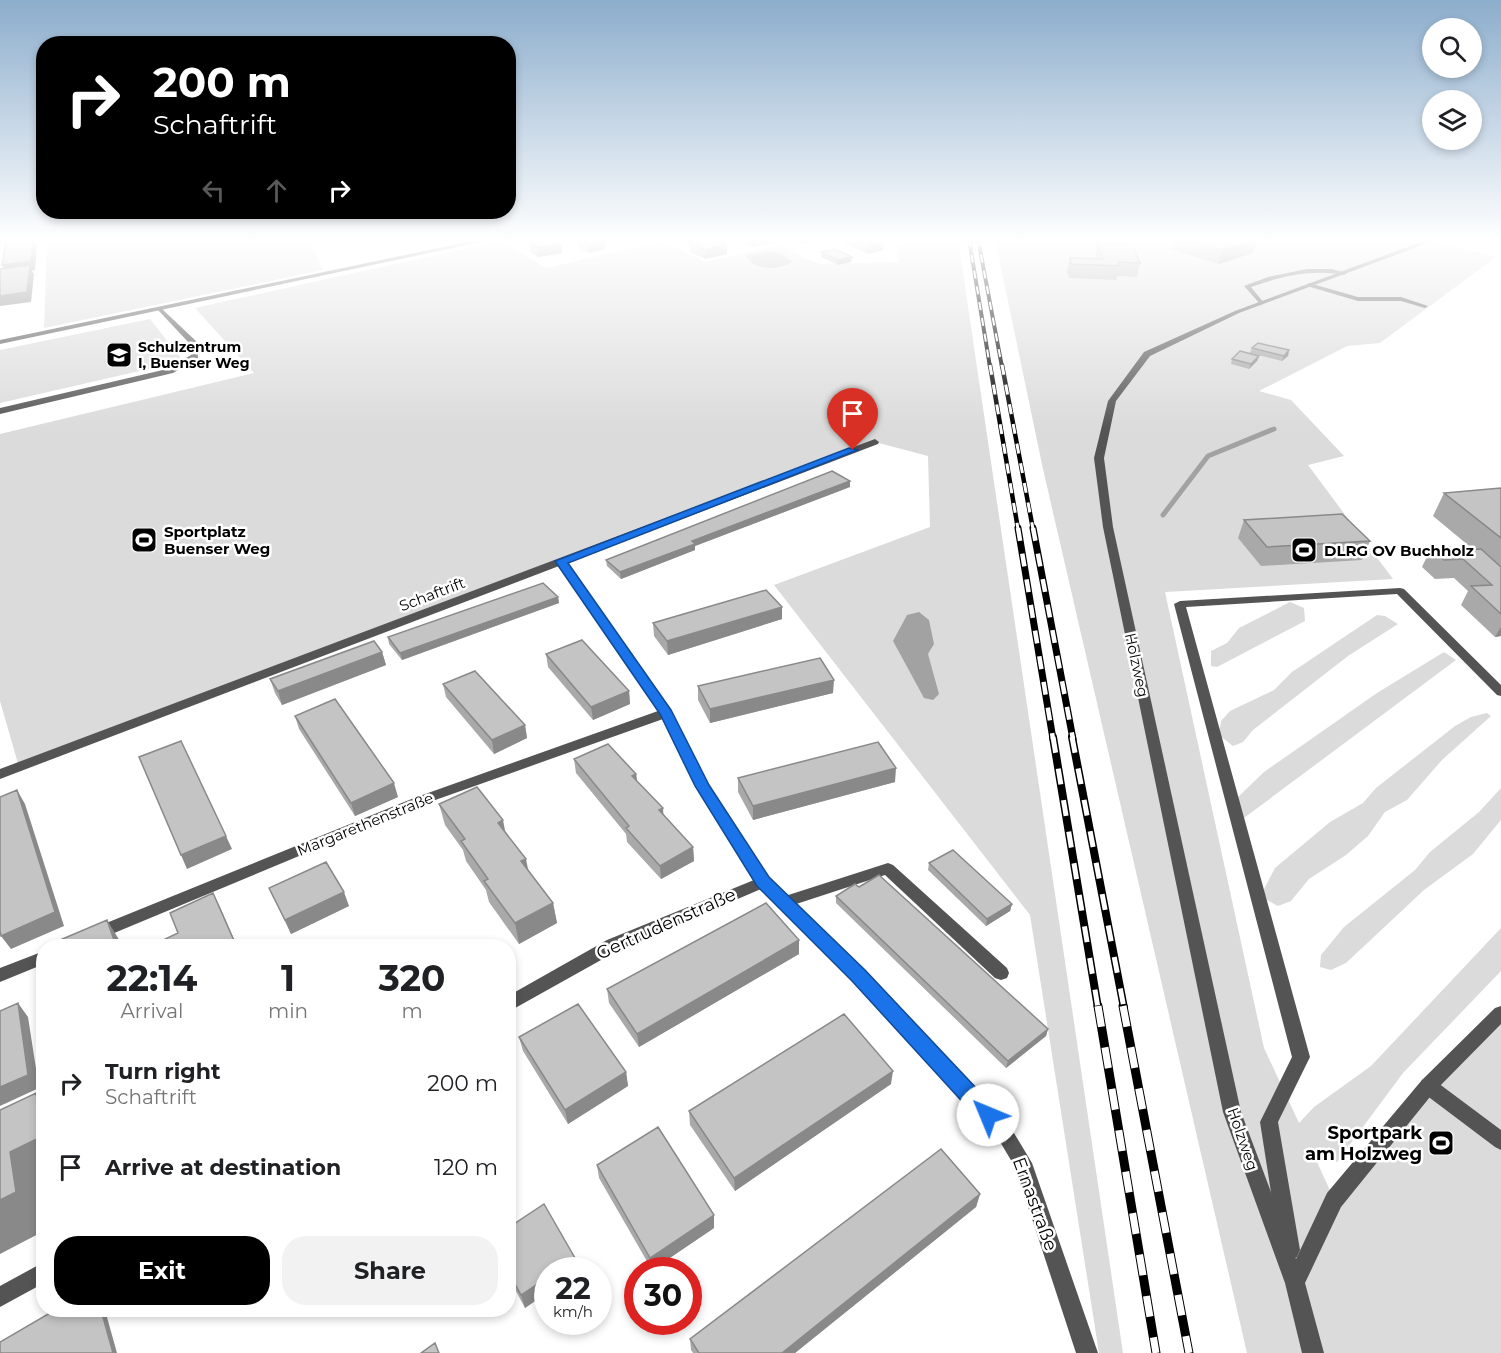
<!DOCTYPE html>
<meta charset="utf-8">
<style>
body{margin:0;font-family:Montserrat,sans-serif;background:#f2f2f2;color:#202124;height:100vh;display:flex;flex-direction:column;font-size:22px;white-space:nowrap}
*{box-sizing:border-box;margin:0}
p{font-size:20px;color:#757577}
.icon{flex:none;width:33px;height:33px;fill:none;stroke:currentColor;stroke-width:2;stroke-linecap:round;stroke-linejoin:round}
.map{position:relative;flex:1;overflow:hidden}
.sheet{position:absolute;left:36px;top:939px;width:480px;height:378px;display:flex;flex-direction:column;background:#fff;border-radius:24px;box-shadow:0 3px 9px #0003}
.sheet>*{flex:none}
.hud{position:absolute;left:36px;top:36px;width:480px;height:183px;border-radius:24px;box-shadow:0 3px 9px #0003;background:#000;color:#fff;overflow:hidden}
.fabs{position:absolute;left:1422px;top:18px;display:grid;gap:12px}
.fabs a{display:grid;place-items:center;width:60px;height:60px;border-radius:50%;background:#fff;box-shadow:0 3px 9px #0003;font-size:30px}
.speed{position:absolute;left:534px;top:1257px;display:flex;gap:12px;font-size:30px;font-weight:700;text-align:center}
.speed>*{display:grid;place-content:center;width:78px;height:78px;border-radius:50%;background:#fff;box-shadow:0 3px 9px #0003;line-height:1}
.speed small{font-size:15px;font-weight:400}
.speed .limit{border:9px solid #d22;background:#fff;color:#111}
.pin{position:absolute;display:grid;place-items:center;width:51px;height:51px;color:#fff;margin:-62px -26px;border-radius:50% 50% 50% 0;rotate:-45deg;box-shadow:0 0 6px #0007}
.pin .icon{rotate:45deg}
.me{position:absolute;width:66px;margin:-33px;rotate:315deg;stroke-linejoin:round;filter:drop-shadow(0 0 4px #0008)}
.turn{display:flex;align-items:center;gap:21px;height:126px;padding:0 18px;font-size:27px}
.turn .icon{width:78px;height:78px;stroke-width:2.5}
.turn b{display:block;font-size:42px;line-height:51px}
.lanes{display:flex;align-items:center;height:57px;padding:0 18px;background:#0003;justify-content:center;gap:30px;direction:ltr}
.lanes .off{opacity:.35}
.eta{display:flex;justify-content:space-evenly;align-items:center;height:102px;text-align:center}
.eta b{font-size:36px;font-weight:700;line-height:42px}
.action{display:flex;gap:12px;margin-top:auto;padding:12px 18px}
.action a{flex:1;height:69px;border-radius:24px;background:#000;color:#fff;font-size:24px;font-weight:700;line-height:69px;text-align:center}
.action a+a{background:#f2f2f2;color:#202124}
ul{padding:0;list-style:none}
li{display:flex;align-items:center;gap:18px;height:84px;padding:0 18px}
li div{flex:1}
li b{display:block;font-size:22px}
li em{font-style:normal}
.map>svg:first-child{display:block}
.green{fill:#dbdbdb}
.water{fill:#a2a2a2}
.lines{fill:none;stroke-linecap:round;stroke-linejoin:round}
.stream{stroke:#a2a2a2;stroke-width:5}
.service{fill:#545454;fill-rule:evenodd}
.minor{fill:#545454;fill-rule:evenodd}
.rail-far4-casing{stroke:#000;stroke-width:4}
.rail-far3-casing{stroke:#000;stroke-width:4.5}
.rail-far2-casing{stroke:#000;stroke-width:7}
.rail-far1-casing{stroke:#000;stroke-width:8}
.rail-casing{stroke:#000;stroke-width:9}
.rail-far4{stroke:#fff;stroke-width:2;stroke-dasharray:8;stroke-linecap:butt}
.rail-far3{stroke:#fff;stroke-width:3;stroke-dasharray:10;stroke-linecap:butt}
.rail-far2{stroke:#fff;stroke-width:4.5;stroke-dasharray:13;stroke-linecap:butt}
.rail-far1{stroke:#fff;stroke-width:5;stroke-dasharray:16;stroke-linecap:butt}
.rail{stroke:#fff;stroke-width:7;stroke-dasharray:21;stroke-linecap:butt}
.wall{fill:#a9a9a9}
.shaded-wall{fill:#898989}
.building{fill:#c4c4c4;stroke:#898989;stroke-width:1.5}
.route{fill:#1a73e8;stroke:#114b97;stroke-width:1.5}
.labels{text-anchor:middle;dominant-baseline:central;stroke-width:5;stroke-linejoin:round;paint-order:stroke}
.far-poi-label{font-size:14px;font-weight:bold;fill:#000;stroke:#fff;text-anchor:start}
.poi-label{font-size:15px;font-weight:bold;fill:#000;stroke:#fff;text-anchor:start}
.street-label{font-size:15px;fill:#000;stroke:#fff}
.near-street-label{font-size:18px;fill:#000;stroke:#fff}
.near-poi-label{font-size:18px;font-weight:bold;fill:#000;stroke:#fff;text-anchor:end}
</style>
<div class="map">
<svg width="1501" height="1353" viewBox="0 0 1501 1353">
<rect width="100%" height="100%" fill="#fff"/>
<path class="green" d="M47,239H309L323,270L44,328Z
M897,239H958L1123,1353H1099L1030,915L774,585L930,527L928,456L875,442L19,767L0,701V434L254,373L195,308L500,241L546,268L663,241L705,262L779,245L818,264L898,262Z
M995,239H1436L1433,241L1496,257L1380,343L1347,346L1259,391L1291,400L1344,456L1308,465L1393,579L1165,592L1264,1048L1299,1123L1314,1107L1371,1066L1501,928V971L1403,1073L1337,1162H1317L1334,1199L1501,1013V1353H1247L1043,469Z
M150,319L183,361L0,403V350Z
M1290,602L1304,608L1305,621L1217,667L1211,666V651L1227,643L1239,628Z
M1377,615L1385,616L1398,624L1348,656L1253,730L1243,742L1233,746L1219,735L1221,721L1230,711L1274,690L1292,672Z
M1444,652L1456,660L1244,818L1238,797L1264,772L1377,693Z
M1487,713L1491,716L1442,760L1407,800L1385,812L1368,836L1346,855L1309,879L1291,901L1278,906L1267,900L1263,891L1275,868L1330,822L1363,803L1376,788L1455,726L1471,717Z
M1501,788V820L1473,854L1424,890L1346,963L1331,970L1320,967L1321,955L1344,927L1415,870L1430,852L1479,812Z"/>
<path class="water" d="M766,251L781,253L792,262C779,270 755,272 746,256Z
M919,612L929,620L934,644L928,654L939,694L933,700L924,698L893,641L907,615Z"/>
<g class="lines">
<path class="stream" d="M1163,515L1208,456L1274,429"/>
<path class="service" d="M1307,269H1332L1347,273L1344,275C1311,269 1282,276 1251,287L1264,303L1261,305L1244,286L1268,277Z
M1309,283L1358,297H1401L1428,306L1425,308L1401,301H1358L1307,286L1306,285Z
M160,307L197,342L198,358L173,373L0,414V408L167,369L191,355L190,344L158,310L157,309Z
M1400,588L1404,589L1501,685V696L1497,695L1397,594L1186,607L1310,1057L1278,1122L1300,1250L1297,1257L1290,1260L1283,1257L1280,1250L1260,1122L1292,1057L1174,604L1180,601Z
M888,863L893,865L1007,968L1009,973L1007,978L1001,980L995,978L885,875L784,908L779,906L776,902L779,898Z
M1428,1078L1434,1080L1501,1130V1150L1495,1147L1422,1092L1419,1086L1422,1080Z"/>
<path class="minor" d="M481,239H495L0,344V340Z
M799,239H805L807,243L802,244Z
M1429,239H1439L1239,313L1150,356L1116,401L1104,458L1113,527L1241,1112L1296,1259L1327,1193L1422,1080L1495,1008L1501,1006V1024L1434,1092L1341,1207L1305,1283L1324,1353H1302L1285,1283L1223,1112L1103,527L1094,458L1108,401L1144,352L1235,311Z
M875,439L879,442L878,444L567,563L670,710L709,785L768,878L864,970L1008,1123L1032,1163L1098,1353H1076L1015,1167L996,1135L852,980L761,889L619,950L508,1012V996L607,940L754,880L696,786L663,719L424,804L83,946H60L62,941L414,798L658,711L559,566L0,779V769Z
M44,951V964L0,982V968Z
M44,1262V1283L0,1307V1286Z"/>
<g class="rail-far4-casing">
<path id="rail-far4" d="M969,239L990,367
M978,239L1002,367"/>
</g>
<g class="rail-far3-casing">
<path id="rail-far3" d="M990,365L1018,529
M1002,365L1033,529"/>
</g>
<g class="rail-far2-casing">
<path id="rail-far2" d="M1018,528L1053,739
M1033,528L1073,739"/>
</g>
<g class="rail-far1-casing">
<path id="rail-far1" d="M1053,737L1098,1008
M1072,737L1124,1008"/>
</g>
<g class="rail-casing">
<path id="rail" d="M1098,1006L1156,1353
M1123,1006L1189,1353"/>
</g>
<use href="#rail-far4" class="rail-far4"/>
<use href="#rail-far3" class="rail-far3"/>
<use href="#rail-far2" class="rail-far2"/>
<use href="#rail-far1" class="rail-far1"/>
<use href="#rail" class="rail"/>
</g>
<path class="wall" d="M578,239H603L604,240L605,249L589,253L579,247Z
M681,239H714L727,245V254L705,259L690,252L689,243L700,241L688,243Z
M743,239H772V243L752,247L743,242Z
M843,239H881L883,250L868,254L843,243Z
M1173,239H1257L1253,253L1219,264L1170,249Z
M529,243L562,253L538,257L530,252Z
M1097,243L1140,263L1137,277L1117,276L1116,280L1069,278L1067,271L1070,258L1095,259V257Z
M821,252L852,257L851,262L838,265L821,257Z
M1252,348L1289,350L1288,356L1282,361L1250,353Z
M1259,356L1257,361L1249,369L1231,364L1232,359Z
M850,487L695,546V550L621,579L607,566L606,560Z
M1501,488V636L1495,637L1461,605L1468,591L1454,578L1435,579L1422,567L1431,548L1454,551L1474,550L1433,516L1444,493Z
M1244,520L1370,541L1362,560L1261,566L1238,538Z
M558,597L559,603L402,660L389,644L388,637Z
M782,619L668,655L654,636L653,623Z
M382,652L386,665L282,705L275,693L270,679Z
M546,654L629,691L630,704L593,720L548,667Z
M443,684L525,725L527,738L494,754L446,697Z
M698,686L833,693L710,723L698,700Z
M295,716L398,797L355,816L299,729Z
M574,759L636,774L637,781L663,816L693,847L694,861L661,879L627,842L626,834L576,773Z
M738,778L895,782L753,820L738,792Z
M439,804L506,832L529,871L553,903L557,923L519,944L489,902L486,890L466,861L463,850L445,825Z
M929,863L1012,904L1010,911L986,926L928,870Z
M859,887L1048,1029L1046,1036L1006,1068L836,903V896Z
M269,888L349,906L291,934Z
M799,940V954L639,1047L609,1003L607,989Z
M519,1037L626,1072L628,1086L568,1124L523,1051Z
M891,1084L735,1191L690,1125L689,1111Z
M597,1165L714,1228L652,1270L599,1178Z
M980,1194L976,1207L795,1353H693L691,1350L690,1339Z
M508,1228L548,1270V1292L525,1308L508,1276Z"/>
<path class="shaded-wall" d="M33,239H34L37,246L35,270L32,271L34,274L31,302L0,306V296L6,274L2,265Z
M688,239L705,240L688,243Z
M752,239H772V243L752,247Z
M1257,239L1253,253L1219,264L1223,250Z
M604,240L605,249L589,253L588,244Z
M884,241L883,250L868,254V245Z
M561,244L562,253L538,257L537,248Z
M727,245V254L705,259V250Z
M852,257L851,262L838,265V260Z
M1289,350L1288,356L1282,361L1284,356Z
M1259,356L1257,361L1249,369L1251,364Z
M850,481V487L695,546V550L621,579L620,572L692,541Z
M558,597L559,603L402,660L400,653Z
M782,607V619L668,655L667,641Z
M1501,627V636L1495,637Z
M382,652L386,665L282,705L278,691Z
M834,680L833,693L710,723V709Z
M629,691L630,704L593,720L591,707Z
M525,725L527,738L494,754L492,740Z
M896,768L895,782L753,820V806Z
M636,774L638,787L632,776Z
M394,783L398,797L355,816L351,803Z
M17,790L25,804L64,926L11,949L1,936Z
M663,808L664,822L659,810Z
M503,820L507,841L498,823Z
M226,836L232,849L187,869L181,855Z
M693,847L694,861L661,879L660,866Z
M526,859L530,879L521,861Z
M344,892L349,906L291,934L285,920Z
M213,893L220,907L237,946H227Z
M553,903L557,923L519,944L515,923Z
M1012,904L1010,911L986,926L987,919Z
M107,920L123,946H116Z
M799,940V954L639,1047L637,1034Z
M18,1003L28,1017L39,1088L0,1106V1087Z
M1048,1029L1046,1036L1006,1068L1008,1061Z
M893,1071L891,1084L735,1191L734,1178Z
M626,1072L628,1086L568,1124L565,1110Z
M36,1093L44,1104V1188L42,1189L44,1198V1231L0,1254V1200L10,1152Z
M508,1129L512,1142L508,1144Z
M980,1194L976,1207L795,1353H782Z
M714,1215V1228L652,1270L650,1258Z
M575,1258L578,1270H557Z
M548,1277V1292L525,1308L521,1295Z
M101,1310H105L117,1353H113Z
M208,1310H217L210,1313Z"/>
<path class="building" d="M14,239H33L31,261L2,265L6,241Z
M548,239H554L561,244L537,248L529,243Z
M580,239H603L604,240L588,244Z
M705,239H714L727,245L705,250L689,243Z
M857,239H881L884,241L868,245Z
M1187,239H1257L1223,250Z
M1097,243L1132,245L1140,263L1118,262L1119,266L1071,264L1070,258L1103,259Z
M835,249L852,257L838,260L821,252Z
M30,265L27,292L0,296V269Z
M1258,343L1289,350L1284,356L1252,348Z
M1240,351L1259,356L1251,364L1232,359Z
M832,471L850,481L692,541L695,544L620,572L606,560Z
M1501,488V538L1444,493Z
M1342,514L1370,541L1267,547L1244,520Z
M1450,547L1454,551L1481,549L1501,567V614L1471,586L1492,585L1463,559L1444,560L1431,548Z
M543,583L558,597L400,653L388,637Z
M766,590L782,607L667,641L653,623Z
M582,640L629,691L591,707L546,654Z
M374,641L382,652L278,691L270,679Z
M820,658L834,680L710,709L698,686Z
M475,671L525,725L492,740L443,684Z
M335,699L394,783L351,803L295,716Z
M181,741L226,836L181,855L139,757Z
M878,742L896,768L753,806L738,778Z
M608,744L636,774L632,776L663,808L659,810L693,847L660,866L626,828L629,826L574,759Z
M477,787L503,820L498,823L526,859L521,861L553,903L515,923L484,881L488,879L461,841L465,839L439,804Z
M17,790L55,912L1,936L0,930V797Z
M953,850L1012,904L987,919L929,863Z
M326,862L344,892L285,920L269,888Z
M879,875L1048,1029L1008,1061L836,896L855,884L859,887Z
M213,893L235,943L227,946H151L178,933L170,913Z
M766,903L799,940L637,1034L607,989Z
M107,920L116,946H46Z
M18,1003L28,1075L0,1087V1011Z
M578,1004L626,1072L565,1110L519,1037Z
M844,1014L893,1071L734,1178L689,1111Z
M36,1093L43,1136L10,1152L16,1192L0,1200V1110Z
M658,1127L714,1215L650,1258L597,1165Z
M941,1149L980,1194L782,1353H699L690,1339Z
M544,1204L575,1258L557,1270H548V1277L521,1295L508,1271V1228Z
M55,1310H101L113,1353H0V1342Z
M435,1343L439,1353H421Z"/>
<linearGradient id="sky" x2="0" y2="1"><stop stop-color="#8cadcc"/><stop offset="0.56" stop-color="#fff"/><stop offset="1" stop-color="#fff" stop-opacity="0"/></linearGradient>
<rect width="1501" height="429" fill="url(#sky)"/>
<path class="route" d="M849,448L858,450L568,563L671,710L709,785L769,877L865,970L995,1108L998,1115L995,1121L988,1124L980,1121L852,981L757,886L695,786L660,714L555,561Z"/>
<defs>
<g id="school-square" transform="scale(1.35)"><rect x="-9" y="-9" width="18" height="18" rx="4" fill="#000" stroke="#fff"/><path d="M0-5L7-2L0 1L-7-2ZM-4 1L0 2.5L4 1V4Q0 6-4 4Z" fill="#fff"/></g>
<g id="stadium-square" transform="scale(1.35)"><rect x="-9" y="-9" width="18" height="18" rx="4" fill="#000" stroke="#fff"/><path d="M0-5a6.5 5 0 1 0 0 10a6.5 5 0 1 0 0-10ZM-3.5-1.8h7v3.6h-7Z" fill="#fff"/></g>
</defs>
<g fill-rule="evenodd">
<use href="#school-square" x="119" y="355"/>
<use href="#stadium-square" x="144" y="540"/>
<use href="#stadium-square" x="1304" y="550"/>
<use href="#stadium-square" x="1441" y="1143"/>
</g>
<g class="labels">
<g class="far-poi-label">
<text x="138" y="347">Schulzentrum<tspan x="138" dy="16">I, Buenser Weg</tspan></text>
</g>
<g class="poi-label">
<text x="164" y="531">Sportplatz<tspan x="164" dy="17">Buenser Weg</tspan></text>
<text x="1324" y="550">DLRG OV Buchholz</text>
</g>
<g class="street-label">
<text transform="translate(432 594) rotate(-21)">Schaftrift</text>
<text transform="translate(1137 665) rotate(78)">Holzweg</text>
<text transform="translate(365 824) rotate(-22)">Margarethenstraße</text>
<text transform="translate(1243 1139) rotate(71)">Holzweg</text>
</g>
<g class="near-street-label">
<text transform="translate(666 924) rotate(-24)">Gertrudenstraße</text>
<text transform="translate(1035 1204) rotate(70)">Ernastraße</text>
</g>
<g class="near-poi-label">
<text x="1422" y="1133">Sportpark<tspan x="1422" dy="21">am Holzweg</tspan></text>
</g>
</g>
</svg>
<div class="fabs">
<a><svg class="icon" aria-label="search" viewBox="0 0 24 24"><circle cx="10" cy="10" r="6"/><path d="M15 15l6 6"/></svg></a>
<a><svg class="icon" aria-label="layers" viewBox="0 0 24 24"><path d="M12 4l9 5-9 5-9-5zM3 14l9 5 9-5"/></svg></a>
</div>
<div class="speed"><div>22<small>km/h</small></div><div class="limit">30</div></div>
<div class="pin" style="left:853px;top:450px;background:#d93025"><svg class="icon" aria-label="arrive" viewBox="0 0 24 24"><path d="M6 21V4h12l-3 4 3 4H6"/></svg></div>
<svg class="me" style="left:988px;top:1115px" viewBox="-20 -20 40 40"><circle r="19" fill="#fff"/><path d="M0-13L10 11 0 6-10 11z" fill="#1a73e8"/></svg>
<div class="hud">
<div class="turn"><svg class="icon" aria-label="right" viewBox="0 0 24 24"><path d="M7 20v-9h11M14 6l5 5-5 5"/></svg><div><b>200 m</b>Schaftrift</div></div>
<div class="lanes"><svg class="icon off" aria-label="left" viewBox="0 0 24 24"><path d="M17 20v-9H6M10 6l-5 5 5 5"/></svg><svg class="icon off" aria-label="ahead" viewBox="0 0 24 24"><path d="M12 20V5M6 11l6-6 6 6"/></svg><svg class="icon" aria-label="right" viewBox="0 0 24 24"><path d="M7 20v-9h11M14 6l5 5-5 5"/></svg></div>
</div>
<section class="sheet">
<div class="eta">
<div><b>22:14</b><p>Arrival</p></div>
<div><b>1</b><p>min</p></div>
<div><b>320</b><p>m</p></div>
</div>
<ul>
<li><svg class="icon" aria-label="right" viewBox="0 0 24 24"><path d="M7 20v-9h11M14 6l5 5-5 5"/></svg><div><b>Turn right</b><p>Schaftrift</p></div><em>200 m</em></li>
<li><svg class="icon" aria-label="arrive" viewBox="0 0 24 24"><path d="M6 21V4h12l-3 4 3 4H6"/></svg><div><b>Arrive at destination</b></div><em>120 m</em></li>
</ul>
<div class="action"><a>Exit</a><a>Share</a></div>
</section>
</div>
